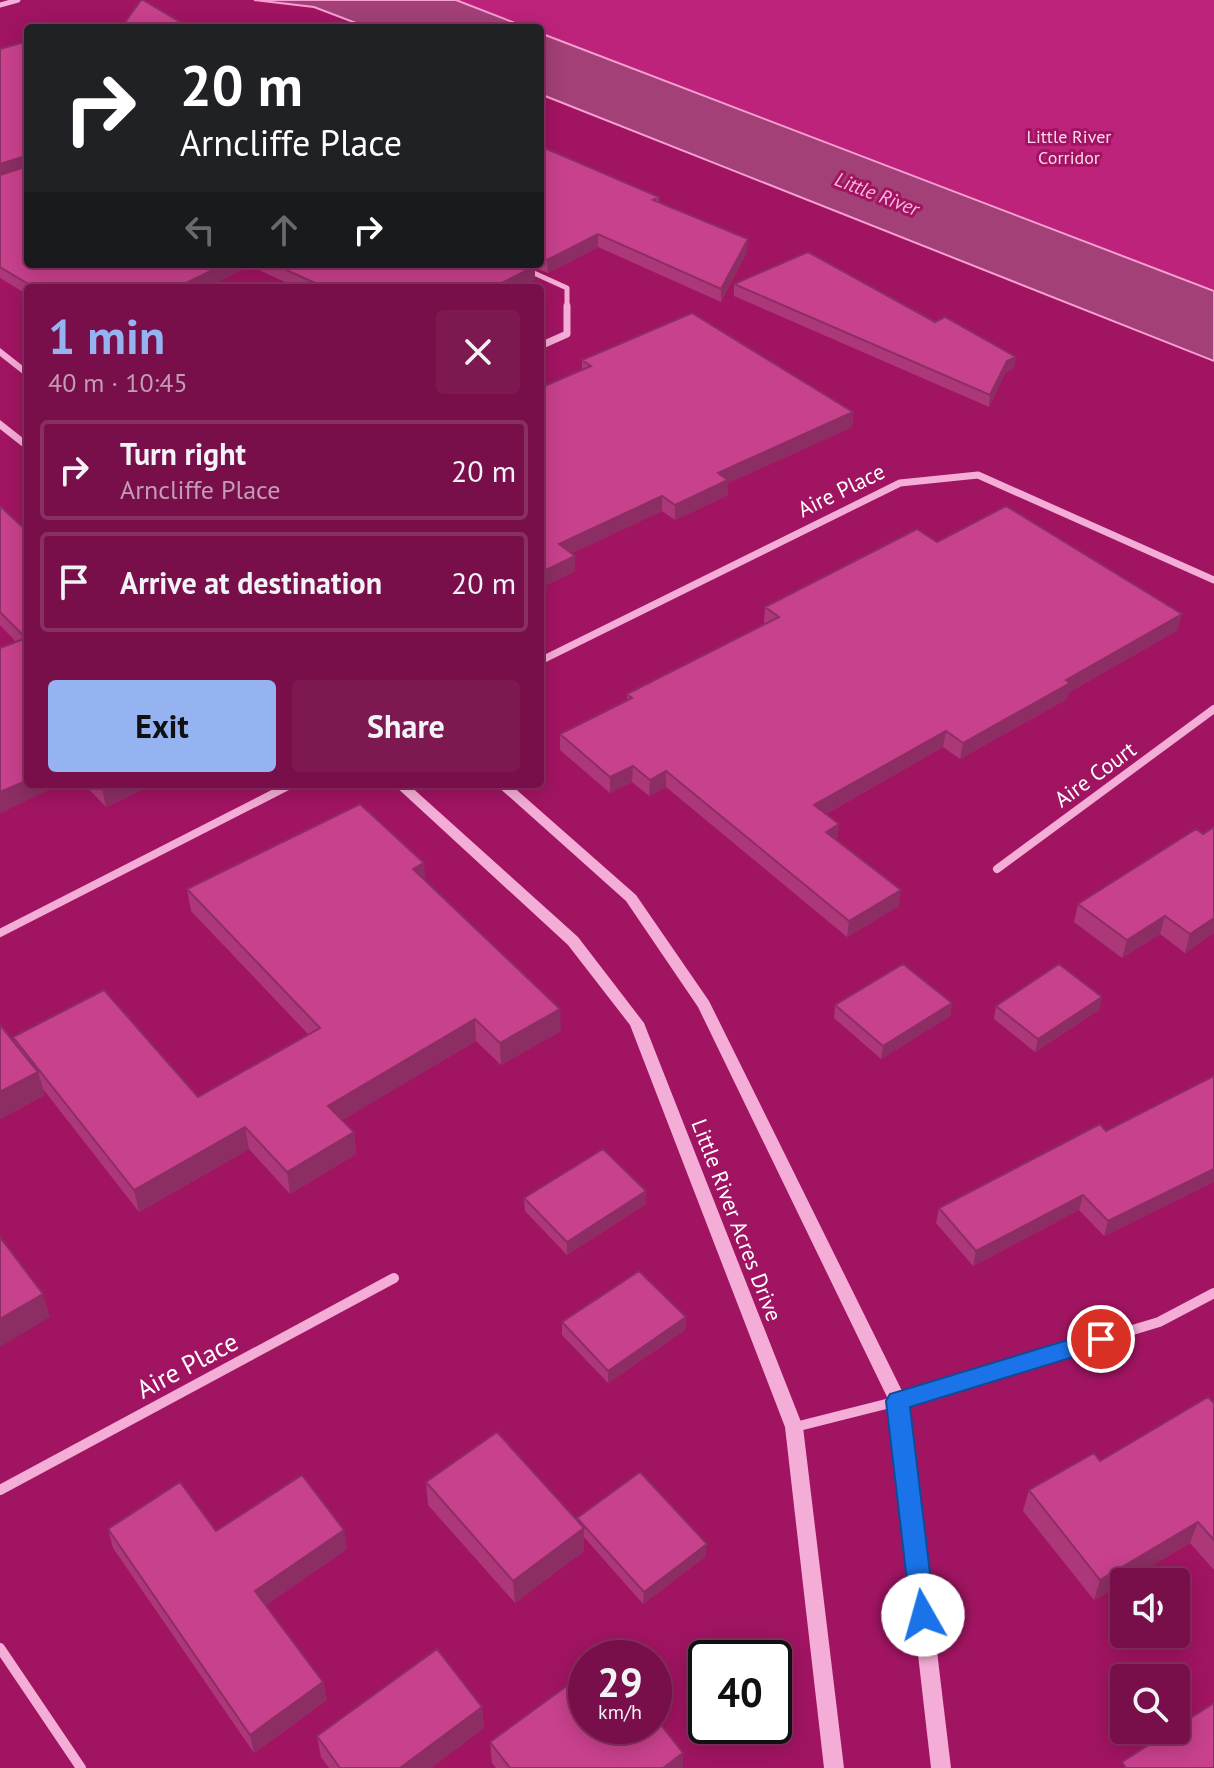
<!DOCTYPE html>
<meta charset="utf-8">
<style>
body{margin:0;font-family:"PT Sans",sans-serif;background:#7e1851;color:#f1f3f6;height:100vh;display:flex;flex-direction:column;font-size:30px;white-space:nowrap}
*{box-sizing:border-box;margin:0}
p{font-size:26px;color:#c39cb5}
.icon{flex:none;width:44px;height:44px;fill:none;stroke:currentColor;stroke-width:2;stroke-linecap:round;stroke-linejoin:round}
.map{position:relative;flex:1;overflow:hidden}
.details{position:absolute;left:24px;top:284px;width:520px;height:504px;display:flex;flex-direction:column;background:#790f4a;border-radius:8px;box-shadow:0 4px 20px #0003,0 0 0 2px #8a2f62}
.details>*{flex:none}
.top-card{position:absolute;left:24px;top:24px;width:520px;height:244px;border-radius:8px;box-shadow:0 4px 20px #0003,0 0 0 2px #8a2f62;background:#202124;color:#fff;overflow:hidden}
.buttons{position:absolute;left:1110px;top:1568px;display:grid;gap:16px}
.buttons a{display:grid;place-items:center;width:80px;height:80px;border-radius:8px;background:#790f4a;box-shadow:0 4px 20px #0003,0 0 0 2px #8a2f62;font-size:40px}
.speed{position:absolute;left:568px;top:1640px;display:flex;gap:16px;font-size:40px;font-weight:700;text-align:center}
.speed>*{display:grid;place-content:center;width:104px;height:104px;border-radius:50%;background:#790f4a;box-shadow:0 4px 20px #0003,0 0 0 2px #8a2f62;line-height:1}
.speed small{font-size:20px;font-weight:400}
.speed .limit{border:4px solid #111;border-radius:12px;background:#fff;color:#111}
.pin{position:absolute;display:grid;place-items:center;width:68px;height:68px;color:#fff;margin:-34px;border:4px solid #fff;border-radius:50%;box-shadow:0 2px 8px #0007}
.me{position:absolute;width:88px;margin:-44px;rotate:353deg;stroke-linejoin:round;filter:drop-shadow(0 0 6px #0008)}
.turn{display:flex;align-items:center;gap:28px;height:168px;padding:0 24px;font-size:36px}
.turn .icon{width:104px;height:104px;stroke-width:2.5}
.turn b{display:block;font-size:56px;line-height:68px}
.lanes{display:flex;align-items:center;height:76px;padding:0 24px;background:#0003;justify-content:center;gap:40px;direction:ltr}
.lanes .off{opacity:.35}
.round{display:grid;place-items:center;flex:none;width:84px;height:84px;border-radius:8px;background:#7e1851}
.headline{display:flex;align-items:center;justify-content:space-between;height:136px;padding:0 24px}
h1{font-size:48px;font-weight:800;line-height:60px;color:#95b2f1}
.primary-button{display:flex;gap:16px;margin-top:auto;padding:16px 24px}
.primary-button a{flex:1;height:92px;border-radius:8px;background:#95b2f1;color:#111;font-size:32px;font-weight:800;line-height:92px;text-align:center}
.primary-button a+a{background:#7e1851;color:#f1f3f6}
ul{padding:0;list-style:none}
li{display:flex;align-items:center;gap:24px;height:100px;margin:0 16px 12px;padding:0 8px;border:4px solid #8a2f62;border-radius:8px}
li div{flex:1}
li b{display:block;font-size:30px}
li em{font-style:normal}
.map>svg:first-child{display:block}
.green{fill:#bd237b}
.water{fill:#a24077;stroke:#f79fd3;stroke-width:2}
.lines{fill:none;stroke-linecap:round;stroke-linejoin:round}
.minor-far3{stroke:#f4add6;stroke-width:5}
.minor-far2{stroke:#f4add6;stroke-width:7}
.minor-far1{stroke:#f4add6;stroke-width:8}
.minor{stroke:#f4add6;stroke-width:10}
.tertiary{fill:#f4add6;fill-rule:evenodd}
.wall{fill:#ac3879}
.shaded-wall{fill:#8c2e63}
.building{fill:#c8418d;stroke:#8c2e63;stroke-width:2}
.route{fill:#1a73e8;stroke:#114b97;stroke-width:2}
.labels{text-anchor:middle;dominant-baseline:central;stroke-width:6;stroke-linejoin:round;paint-order:stroke}
.far-park-label{font-size:18px;fill:#fdd6ed;stroke:#a11462}
.far-water-label{font-size:20px;font-style:italic;fill:#fabadf;stroke:#a11462}
.street-label{font-size:22px;fill:#fff;stroke:#a11462}
.near-street-label{font-size:26px;fill:#fff;stroke:#a11462}
</style>
<div class="map">
<svg width="1214" height="1768" viewBox="0 0 1214 1768">
<rect width="100%" height="100%" fill="#a11462"/>
<path class="green" d="M254,0H1214V361L540,94V28H369L314,7Z"/>
<path class="water" d="M254,0H456L528,28H369L314,7Z
M540,33L1214,291V361L540,94Z"/>
<g class="lines">
<path class="minor-far3" d="M0,5L18,0
M514,264L567,288V308"/>
<path class="minor-far2" d="M540,346L567,334V306
M540,661L900,483L978,475L1214,580"/>
<path class="minor-far1" d="M997,869L1214,709
M0,933L292,784"/>
<path class="minor" d="M795,1427L898,1401L1159,1322L1214,1293
M0,1490L394,1278
M0,1648L81,1768"/>
<path class="tertiary" d="M0,348L28,370V378L0,356Z
M0,420L28,442V451L0,429Z
M393,784H408L578,937L644,1023L803,1427L844,1768H824L785,1427L630,1025L568,945Z
M495,784H510L636,895L709,1001L907,1401L951,1768H931L889,1401L698,1007L626,901Z"/>
</g>
<path class="wall" d="M28,41V264H540V146L659,197V202L747,252L721,302L598,247L548,273L535,268V280L519,288H298L250,266L205,288H28V295L0,278V49Z
M734,284L935,322L1016,357L1014,368L1005,373L989,407L734,296Z
M582,360L853,412L852,427L728,483V495L675,520L662,511L572,553L575,571L540,588L582,370Z
M0,506L28,532V784H61L0,813V648L16,642L0,625Z
M937,542L1178,630L1068,693L1067,699L960,759L943,747L826,814L837,840L899,906L847,937L666,787L649,796L632,782L610,793L560,750V734L627,700V694L766,623H764L765,607Z
M84,784H155L106,807Z
M1214,827V933L1185,953L1160,934L1122,958L1074,922L1078,904Z
M425,881L561,1031L501,1065L476,1041L342,1120L354,1132L356,1154L290,1194L249,1149L139,1212L43,1089L45,1095L0,1119V1025L15,1043L13,1037L198,1097L308,1034L191,911L187,889Z
M1102,997L1099,1010L1035,1052L994,1019L996,1006Z
M952,1003L950,1016L881,1059L834,1018L835,1005Z
M1214,1076V1182L1104,1236L1079,1210L973,1266L936,1223L939,1208L1106,1131Z
M646,1191V1204L567,1255L525,1211L524,1198Z
M686,1317L685,1330L608,1383L562,1335V1322Z
M1214,1403V1570L1190,1543L1094,1600L1023,1511L1029,1490L1100,1461Z
M426,1482L577,1521V1518L706,1556L643,1604L584,1537V1551L515,1603L428,1505Z
M108,1529L216,1531L347,1549L266,1605L323,1682L327,1700L254,1753L113,1548Z
M482,1707L484,1728L431,1768H329L321,1757L317,1736Z
M490,1742L683,1753V1768H496L492,1763Z"/>
<path class="shaded-wall" d="M25,156L27,169L0,177V164Z
M598,234V247L548,273L547,260Z
M748,239L747,252L721,302V289Z
M225,264H250V266L205,288H176Z
M535,266V280L519,288H492Z
M1016,357L1014,368L1005,373L989,407L990,395L1007,361Z
M853,412L852,427L728,483V495L675,520V505L718,473Z
M662,496V511L559,559V544Z
M575,556V571L540,588V573Z
M1182,614L1178,630L1068,693L1067,699L960,759L963,743L1066,680Z
M946,731L943,747L813,821L814,805Z
M633,766L632,782L610,793V777Z
M666,771V787L649,796L650,780Z
M28,780V784H61L0,813V792Z
M113,784H155L106,807L102,789Z
M839,824L837,840L826,832Z
M424,863L426,885L413,869Z
M901,890L899,906L847,937L849,921Z
M1165,916L1160,934L1122,958L1127,940Z
M1214,918V933L1185,953L1190,934Z
M1102,997L1099,1010L1035,1052L1038,1039Z
M952,1003L950,1016L881,1059L883,1046Z
M560,1009L561,1031L501,1065L500,1043Z
M475,1019L476,1041L331,1127L328,1106Z
M38,1072L45,1095L0,1119V1092Z
M245,1127L249,1149L139,1212L134,1190Z
M354,1132L356,1154L290,1194L287,1172Z
M1214,1169V1182L1104,1236L1108,1221Z
M646,1191V1204L567,1255V1242Z
M1083,1195L1079,1210L973,1266L976,1251Z
M43,1294L50,1317L0,1347V1319Z
M686,1317L685,1330L608,1383V1371Z
M1198,1522L1190,1543L1094,1600L1100,1580Z
M584,1528V1551L515,1603L513,1581Z
M344,1530L347,1549L259,1610L255,1591Z
M707,1544L706,1556L643,1604L644,1592Z
M323,1682L327,1700L254,1753L250,1735Z
M482,1707L484,1728L431,1768H400Z
M683,1753V1768H663Z"/>
<path class="building" d="M141,0H143L190,28H121Z
M28,41V158L25,156L0,164V49Z
M540,146L659,197L653,200L748,239L721,289L598,234L547,260L540,257Z
M28,166V264H225L176,288H35L0,267V175Z
M808,252L935,322L945,317L1016,357L1007,361L990,395L734,284Z
M273,264H530L535,266L492,288H337L334,287L326,288Z
M692,313L853,412L718,473L728,480L675,505L662,496L559,544L575,556L540,573V388L591,366L582,360Z
M0,506L28,532V780L0,792V648L26,638L0,612Z
M1006,506L1182,614L1066,680L1070,683L963,743L946,731L814,805L839,824L826,832L901,890L849,921L666,771L650,780L633,766L610,777L560,734L632,698L627,694L779,617L765,607L917,529L937,542Z
M97,784H113L102,789Z
M360,804L424,863L413,869L560,1009L500,1043L475,1019L328,1106L354,1132L287,1172L245,1127L134,1190L13,1037L104,990L198,1097L320,1028L187,889Z
M1214,827V918L1190,934L1165,916L1127,940L1078,904L1196,829L1203,834Z
M903,964L952,1003L883,1046L835,1005Z
M1059,964L1102,997L1038,1039L996,1006Z
M0,1025L38,1072L0,1092Z
M1214,1076V1169L1108,1221L1083,1195L976,1251L939,1208L1100,1124L1106,1131Z
M603,1149L646,1191L567,1242L524,1198Z
M0,1237L43,1294L0,1319Z
M639,1271L686,1317L608,1371L562,1322Z
M1208,1397L1214,1403V1540L1198,1522L1100,1580L1029,1490L1094,1453L1100,1461Z
M497,1432L584,1528L513,1581L426,1482Z
M640,1472L707,1544L644,1592L577,1518Z
M302,1475L344,1530L255,1591L323,1682L250,1735L108,1529L180,1482L216,1531Z
M437,1649L482,1707L400,1768H340L317,1736Z
M586,1672V1726H654V1716L683,1753L663,1768H510L490,1742Z
M1214,1703V1768H1126L1122,1762L1172,1730H1176V1727Z"/>
<path class="route" d="M1101,1330L1109,1333L1112,1339L1109,1346L910,1407L935,1615L932,1623L923,1627L914,1623L911,1615L886,1401L890,1394Z"/>
<g class="labels">
<g class="far-park-label">
<text x="1069" y="136">Little River<tspan x="1069" dy="21">Corridor</tspan></text>
</g>
<g class="far-water-label">
<text transform="translate(877 194) rotate(21)">Little River</text>
</g>
<g class="street-label">
<text transform="translate(841 490) rotate(-26)">Aire Place</text>
<text transform="translate(1095 774) rotate(-36)">Aire Court</text>
<text transform="translate(737 1220) rotate(69)">Little River Acres Drive</text>
</g>
<g class="near-street-label">
<text transform="translate(187 1365) rotate(-28)">Aire Place</text>
</g>
</g>
</svg>
<div class="buttons">
<a><svg class="icon" aria-label="sound" viewBox="0 0 24 24"><path d="M4 9h4l5-4v14l-5-4H4zM17 9q2 3 0 6"/></svg></a>
<a><svg class="icon" aria-label="search" viewBox="0 0 24 24"><circle cx="10" cy="10" r="6"/><path d="M15 15l6 6"/></svg></a>
</div>
<div class="speed"><div>29<small>km/h</small></div><div class="limit">40</div></div>
<div class="pin" style="left:1101px;top:1339px;background:#d93025"><svg class="icon" aria-label="arrive" viewBox="0 0 24 24"><path d="M6 21V4h12l-3 4 3 4H6"/></svg></div>
<svg class="me" style="left:923px;top:1615px" viewBox="-20 -20 40 40"><circle r="19" fill="#fff"/><path d="M0-13L10 11 0 6-10 11z" fill="#1a73e8"/></svg>
<div class="top-card">
<div class="turn"><svg class="icon" aria-label="right" viewBox="0 0 24 24"><path d="M7 20v-9h11M14 6l5 5-5 5"/></svg><div><b>20 m</b>Arncliffe Place</div></div>
<div class="lanes"><svg class="icon off" aria-label="left" viewBox="0 0 24 24"><path d="M17 20v-9H6M10 6l-5 5 5 5"/></svg><svg class="icon off" aria-label="ahead" viewBox="0 0 24 24"><path d="M12 20V5M6 11l6-6 6 6"/></svg><svg class="icon" aria-label="right" viewBox="0 0 24 24"><path d="M7 20v-9h11M14 6l5 5-5 5"/></svg></div>
</div>
<section class="details">
<div class="headline"><div><h1>1 min</h1><p>40 m · 10:45</p></div><a class="round"><svg class="icon" aria-label="close" viewBox="0 0 24 24"><path d="M6 6l12 12M18 6L6 18"/></svg></a></div>
<ul>
<li><svg class="icon" aria-label="right" viewBox="0 0 24 24"><path d="M7 20v-9h11M14 6l5 5-5 5"/></svg><div><b>Turn right</b><p>Arncliffe Place</p></div><em>20 m</em></li>
<li><svg class="icon" aria-label="arrive" viewBox="0 0 24 24"><path d="M6 21V4h12l-3 4 3 4H6"/></svg><div><b>Arrive at destination</b></div><em>20 m</em></li>
</ul>
<div class="primary-button"><a>Exit</a><a>Share</a></div>
</section>
</div>
